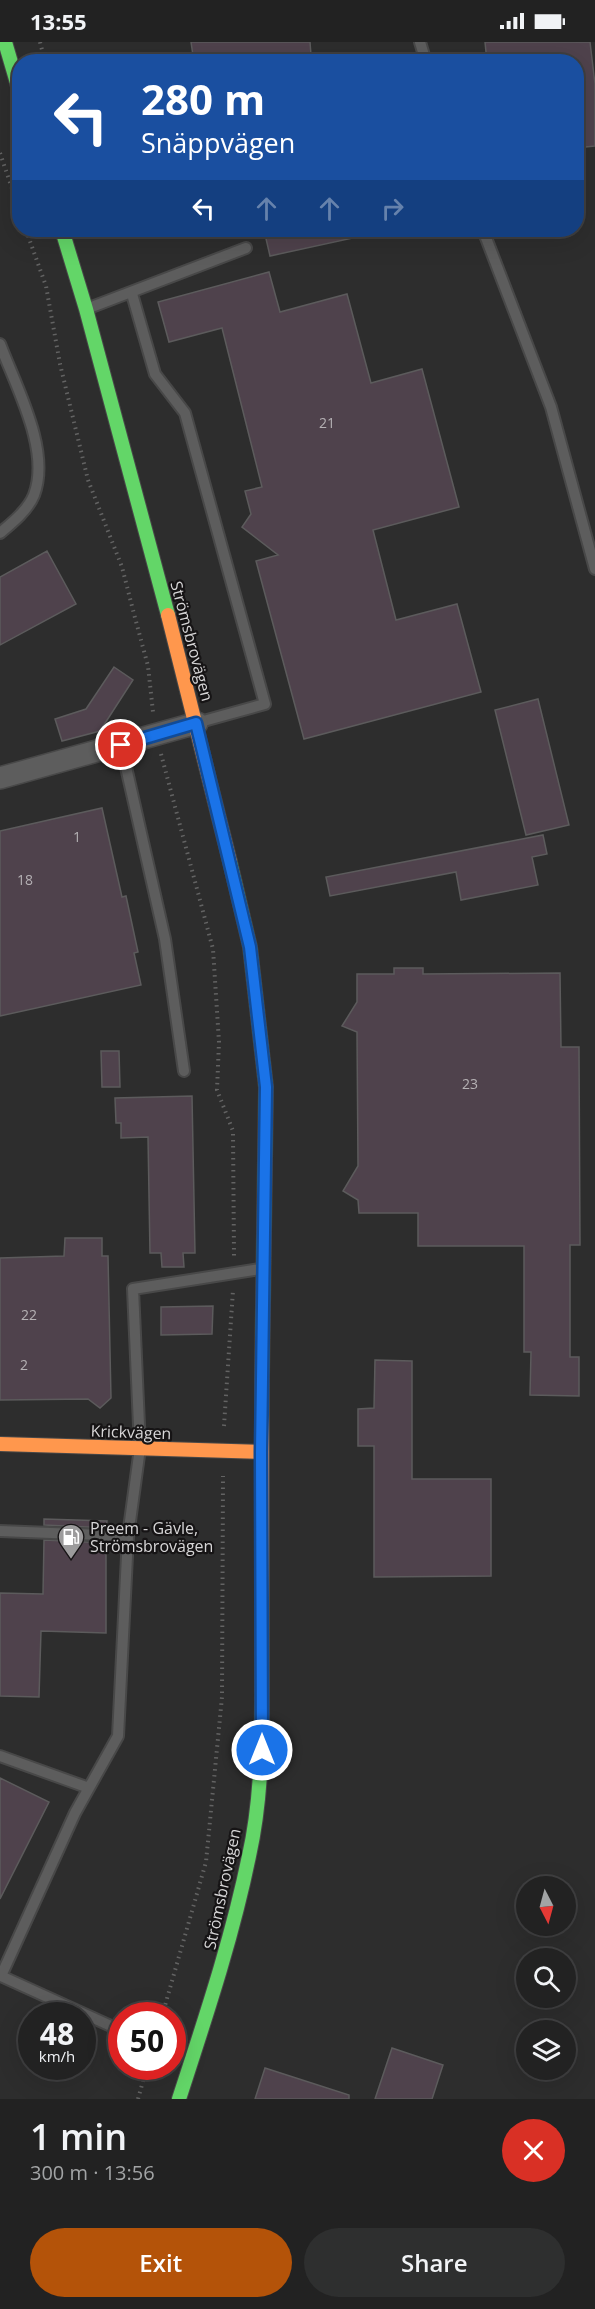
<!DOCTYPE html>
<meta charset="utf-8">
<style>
body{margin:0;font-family:"Open Sans",sans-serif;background:#2e2f2f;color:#f1f3f6;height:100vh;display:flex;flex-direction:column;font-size:22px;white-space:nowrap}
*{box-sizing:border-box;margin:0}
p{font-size:20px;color:#a2a4a5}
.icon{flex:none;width:33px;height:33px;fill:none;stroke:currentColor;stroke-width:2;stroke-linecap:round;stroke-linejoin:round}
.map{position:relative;height:2057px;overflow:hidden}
.panel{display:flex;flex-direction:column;background:#222;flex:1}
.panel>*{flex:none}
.guide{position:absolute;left:12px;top:12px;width:572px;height:183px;border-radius:24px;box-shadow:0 6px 24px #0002,0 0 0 2px #3f3f40;background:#1a4fa0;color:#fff;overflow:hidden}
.needle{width:39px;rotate:174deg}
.controls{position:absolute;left:516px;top:1834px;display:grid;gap:12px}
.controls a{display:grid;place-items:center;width:60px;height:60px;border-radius:50%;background:#222;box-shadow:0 6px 24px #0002,0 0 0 2px #3f3f40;font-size:30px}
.speed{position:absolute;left:18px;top:1960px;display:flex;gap:12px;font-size:30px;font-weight:700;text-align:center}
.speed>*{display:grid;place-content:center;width:78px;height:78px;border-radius:50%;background:#222;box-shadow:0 6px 24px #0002,0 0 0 2px #3f3f40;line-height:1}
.speed small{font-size:15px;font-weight:400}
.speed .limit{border:9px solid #d22;background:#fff;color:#111}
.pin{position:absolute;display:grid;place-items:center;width:51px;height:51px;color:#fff;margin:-26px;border:3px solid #fff;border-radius:50%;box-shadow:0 2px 6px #0007}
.me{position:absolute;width:66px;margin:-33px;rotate:0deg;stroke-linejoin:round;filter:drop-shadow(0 0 4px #0008)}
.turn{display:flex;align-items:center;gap:21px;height:126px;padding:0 30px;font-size:27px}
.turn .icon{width:78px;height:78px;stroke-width:2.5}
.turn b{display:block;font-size:42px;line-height:51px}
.lanes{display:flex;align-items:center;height:57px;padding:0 30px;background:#0003;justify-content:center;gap:30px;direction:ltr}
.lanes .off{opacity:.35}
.round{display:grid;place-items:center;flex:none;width:63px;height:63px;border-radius:32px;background:#2e2f2f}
.summary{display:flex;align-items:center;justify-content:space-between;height:102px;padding:0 30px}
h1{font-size:36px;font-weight:600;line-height:45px}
.action{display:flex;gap:12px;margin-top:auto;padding:12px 30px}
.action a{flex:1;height:69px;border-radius:36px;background:#b45309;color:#fff;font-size:24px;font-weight:600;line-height:69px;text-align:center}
.action a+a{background:#2e2f2f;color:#f1f3f6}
.status{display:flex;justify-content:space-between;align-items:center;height:42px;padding:0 30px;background:#222;direction:ltr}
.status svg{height:16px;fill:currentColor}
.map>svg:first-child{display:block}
.building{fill:#4f424c;stroke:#5c5b5c;stroke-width:1.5}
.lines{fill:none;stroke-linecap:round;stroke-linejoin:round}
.lane-casing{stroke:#484848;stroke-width:14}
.street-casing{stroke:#484848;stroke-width:24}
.fast-casing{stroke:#484848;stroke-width:16}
.slow-casing{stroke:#484848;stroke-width:16}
.path{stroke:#636363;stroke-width:4;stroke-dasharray:1.5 4.5;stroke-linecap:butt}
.lane{stroke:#5d5d5d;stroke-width:10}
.street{stroke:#5d5d5d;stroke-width:21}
.fast{stroke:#63d668;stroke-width:14}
.slow{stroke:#ff974d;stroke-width:14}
.route-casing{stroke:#114b97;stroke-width:15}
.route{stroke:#1a73e8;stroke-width:10}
.labels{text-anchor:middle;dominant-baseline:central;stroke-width:4.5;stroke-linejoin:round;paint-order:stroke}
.number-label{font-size:14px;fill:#b5b1b4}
.street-label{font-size:16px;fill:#d7d6d7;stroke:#161415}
.poi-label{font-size:16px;fill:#d7d6d7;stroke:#161415;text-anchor:start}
</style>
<div class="status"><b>13:55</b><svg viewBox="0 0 49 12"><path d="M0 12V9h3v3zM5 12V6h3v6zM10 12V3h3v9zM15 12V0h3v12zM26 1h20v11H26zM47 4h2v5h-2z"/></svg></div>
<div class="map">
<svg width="595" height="2057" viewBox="0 0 595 2057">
<rect width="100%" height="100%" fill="#2d2d2d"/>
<path class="building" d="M191,0H310L311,13L255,20H194Z
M485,0H590L595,42V104L576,106V20H487Z
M264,188H353V196L270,214Z
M269,230L280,270L347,252L371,341L422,327L459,465L373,488L396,578L457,562L481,650L304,697L256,519L278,513L242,485L251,472L245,449L262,445L222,286L169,300L158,260Z
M47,509L76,562L0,603V535Z
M114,625L133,638L100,689L62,699L55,677L86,667Z
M538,657L569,783L526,793L495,668Z
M102,766L122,855L126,854L138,910L134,911L141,943L0,974V789Z
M543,793L547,812L532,815L538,843L461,858L456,830L330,854L326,835Z
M394,926H423V932L560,931L561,1005H579L580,1203H570V1315H579V1354L530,1353L531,1310H524V1204H418V1171H359L358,1158L343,1149L358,1124L357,990L342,984L357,960V932H394Z
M101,1009H119L120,1045H102Z
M192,1054L195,1211H183L184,1225H162L161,1211H150L148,1095L121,1096V1081H116L115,1056Z
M65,1196H102V1214H108L111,1356L100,1366L88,1357L0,1358V1216L64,1214Z
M213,1264L212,1292L161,1293V1265Z
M375,1318L412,1319V1437H491V1534L374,1535V1404H358V1367L374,1366Z
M44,1477L107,1479L106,1486L44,1483Z
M44,1498L106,1501V1591L41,1589L39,1655L0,1654V1551L43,1552Z
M0,1736L49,1760L0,1857Z
M392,2006L443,2023L432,2057H375Z
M265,2026L349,2053V2057H255Z"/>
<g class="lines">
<g class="lane-casing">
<path id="lane" d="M420,0L426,20
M483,188L551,365L595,527
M132,252L155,332L185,371L265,662L200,680
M89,266L246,206
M0,302C16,345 51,408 34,453C28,468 12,481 0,491
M121,703L165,897L184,1029
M0,1489L128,1494
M0,1714L89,1746
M122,1989L1,1934L75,1771L118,1694L128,1494L140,1406L133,1247L260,1227"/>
</g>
<g class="street-casing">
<path id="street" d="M0,736L197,681"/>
</g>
<g class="fast-casing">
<path id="fast" d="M5,0L20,51
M62,188L86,267L168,573
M230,820L250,905L266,1045L262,1336
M179,2057C205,1977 232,1897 249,1814C261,1761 262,1704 262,1650"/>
</g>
<g class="slow-casing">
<path id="slow" d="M168,573L230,820
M0,1402L261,1410
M262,1650V1336"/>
</g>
<path class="path" d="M40,0L45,20
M0,111L20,170
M26,188L46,244L60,322L88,438L122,525L134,572L148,624L153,670
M161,712L213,907L219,1000L217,1048L233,1089L234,1214
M224,1384L233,1248
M162,1974L206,1820L222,1655L223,1434
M138,2057L147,2025"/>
<use href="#lane" class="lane"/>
<use href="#street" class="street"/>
<use href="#fast" class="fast"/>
<use href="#slow" class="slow"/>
</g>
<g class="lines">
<g class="route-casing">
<path id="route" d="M121,703L196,681L250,905L266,1045L261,1410L262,1708"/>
</g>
<use href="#route" class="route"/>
</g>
<defs>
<g id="fuel-pin" transform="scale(1.35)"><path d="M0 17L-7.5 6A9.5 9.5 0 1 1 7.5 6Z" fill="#9c9b9c" stroke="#161415"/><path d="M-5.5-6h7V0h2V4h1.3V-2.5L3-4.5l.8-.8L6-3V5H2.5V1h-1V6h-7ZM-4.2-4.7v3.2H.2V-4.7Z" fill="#fff"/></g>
</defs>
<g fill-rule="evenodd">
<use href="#fuel-pin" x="71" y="1495"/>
</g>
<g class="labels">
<g class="number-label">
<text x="327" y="380">21</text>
<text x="77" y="794">1</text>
<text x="25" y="837">18</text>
<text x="470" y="1041">23</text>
<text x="29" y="1272">22</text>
<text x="24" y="1322">2</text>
</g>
<g class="street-label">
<text transform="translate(192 599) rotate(75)">Strömsbrovägen</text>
<text transform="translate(131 1390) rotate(2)">Krickvägen</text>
<text transform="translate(222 1847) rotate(-78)">Strömsbrovägen</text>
</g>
<g class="poi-label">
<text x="90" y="1486">Preem - Gävle,<tspan x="90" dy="18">Strömsbrovägen</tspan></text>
</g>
</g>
</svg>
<div class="controls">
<a><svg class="needle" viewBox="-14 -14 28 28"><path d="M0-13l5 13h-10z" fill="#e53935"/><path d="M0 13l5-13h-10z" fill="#a2a4a5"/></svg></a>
<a><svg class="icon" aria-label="search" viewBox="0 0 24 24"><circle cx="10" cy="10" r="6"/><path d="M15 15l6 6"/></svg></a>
<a><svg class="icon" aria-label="layers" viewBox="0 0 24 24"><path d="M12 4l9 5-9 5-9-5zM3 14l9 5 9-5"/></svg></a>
</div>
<div class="speed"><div>48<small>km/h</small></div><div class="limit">50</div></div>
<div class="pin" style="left:121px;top:703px;background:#d93025"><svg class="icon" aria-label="arrive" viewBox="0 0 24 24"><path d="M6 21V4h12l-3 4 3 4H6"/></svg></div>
<svg class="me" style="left:262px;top:1708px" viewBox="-20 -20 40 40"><circle r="17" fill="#1a73e8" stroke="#fff" stroke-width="3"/><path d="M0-11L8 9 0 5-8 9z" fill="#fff"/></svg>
<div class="guide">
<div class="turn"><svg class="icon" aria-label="left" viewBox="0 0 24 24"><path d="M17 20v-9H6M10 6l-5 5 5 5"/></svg><div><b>280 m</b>Snäppvägen</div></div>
<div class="lanes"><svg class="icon" aria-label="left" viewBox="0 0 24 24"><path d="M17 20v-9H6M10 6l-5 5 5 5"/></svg><svg class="icon off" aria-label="ahead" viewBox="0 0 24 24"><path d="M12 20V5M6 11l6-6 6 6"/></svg><svg class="icon off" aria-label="ahead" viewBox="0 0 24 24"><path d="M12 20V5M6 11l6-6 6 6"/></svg><svg class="icon off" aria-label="right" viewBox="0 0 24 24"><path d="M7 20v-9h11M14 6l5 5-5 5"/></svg></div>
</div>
</div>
<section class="panel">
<div class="summary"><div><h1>1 min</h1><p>300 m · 13:56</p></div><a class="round" style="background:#d93025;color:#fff"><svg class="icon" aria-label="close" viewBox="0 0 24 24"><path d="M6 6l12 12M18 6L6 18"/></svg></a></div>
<div class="action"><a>Exit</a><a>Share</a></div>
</section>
